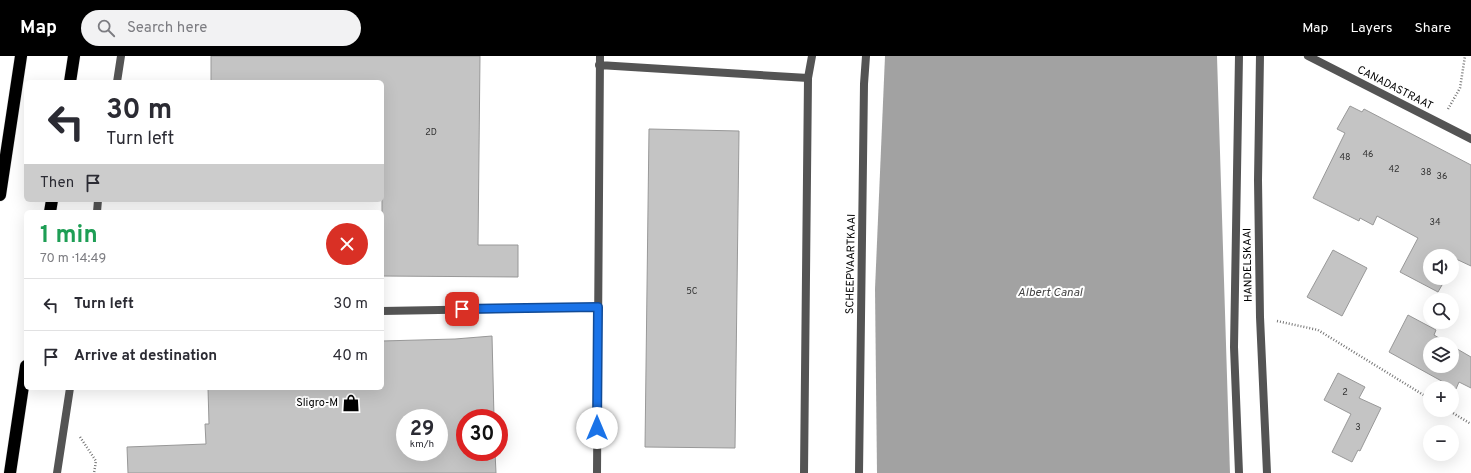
<!DOCTYPE html>
<meta charset="utf-8">
<style>
body{margin:0;font-family:Overpass,sans-serif;background:#f2f2f3;color:#2b2b33;height:100vh;display:flex;flex-direction:column;font-size:15px;white-space:nowrap}
*{box-sizing:border-box;margin:0}
p{font-size:13px;color:#7c7c81}
.icon{flex:none;width:22px;height:22px;fill:none;stroke:currentColor;stroke-width:2;stroke-linecap:round;stroke-linejoin:round}
.map{position:relative;flex:1;overflow:hidden}
.side{position:absolute;left:24px;top:154px;width:360px;height:180px;display:flex;flex-direction:column;background:#fff;border-radius:6px;box-shadow:0 4px 16px #0002}
.side>*{flex:none}
.top-card{position:absolute;left:24px;top:24px;width:360px;height:122px;border-radius:6px;box-shadow:0 4px 16px #0002;background:#fff;color:#2b2b33;overflow:hidden}
.controls{position:absolute;left:1423px;top:193px;display:grid;gap:8px}
.controls a{display:grid;place-items:center;width:36px;height:36px;border-radius:50%;background:#fff;box-shadow:0 4px 16px #0002;font-size:20px}
.speed{position:absolute;left:396px;top:353px;display:flex;gap:8px;font-size:20px;font-weight:700;text-align:center}
.speed>*{display:grid;place-content:center;width:52px;height:52px;border-radius:50%;background:#fff;box-shadow:0 4px 16px #0002;line-height:1}
.speed small{font-size:10px;font-weight:400}
.speed .limit{border:6px solid #d22;background:#fff;color:#111}
.pin{position:absolute;display:grid;place-items:center;width:34px;height:34px;color:#fff;margin:-17px;border-radius:8px;box-shadow:0 2px 6px #0006}
.me{position:absolute;width:44px;margin:-22px;rotate:0deg;stroke-linejoin:round;filter:drop-shadow(0 0 3px #0008)}
.turn{display:flex;align-items:center;gap:14px;height:84px;padding:0 16px;font-size:18px}
.turn .icon{width:52px;height:52px;stroke-width:2.5}
.turn b{display:block;font-size:28px;line-height:34px}
.then{display:flex;align-items:center;height:38px;padding:0 16px;background:#0003;gap:8px;font-size:15px}
.round{display:grid;place-items:center;flex:none;width:42px;height:42px;border-radius:21px;background:#f2f2f3}
.summary{display:flex;align-items:center;justify-content:space-between;height:68px;padding:0 16px}
h1{font-size:24px;font-weight:700;line-height:30px;color:#1e9e55}
ul{padding:0;list-style:none}
li{display:flex;align-items:center;gap:12px;height:52px;padding:0 16px;border-top:1px solid #e1e1e2}
li div{flex:1}
li b{display:block;font-size:15px}
li em{font-style:normal}
header{display:flex;align-items:center;gap:24px;box-sizing:border-box;height:56px;padding:0 20px;background:#000;color:#fff}
header strong{font-size:19px}
nav{display:flex;gap:22px;margin-inline-start:auto;font-size:14px}
.search{width:280px;height:36px;background:#f2f2f3;display:flex;align-items:center;gap:10px;box-sizing:border-box;padding:0 14px;border-radius:22px;color:#7c7c81;font-size:15px}
.map>svg:first-child{display:block}
.water{fill:#a2a2a2}
.building{fill:#c4c4c4;stroke:#989898;fill-rule:evenodd}
.lines{fill:none;stroke-linecap:round;stroke-linejoin:round}
.highway-casing{stroke:#dbdbdb;stroke-width:13}
.path{stroke:#767676;stroke-width:2.5;stroke-dasharray:1 2;stroke-linecap:butt}
.lane{stroke:#545454;stroke-width:8}
.street{stroke:#545454;stroke-width:8}
.highway{stroke:#000;stroke-width:12}
.route-casing{stroke:#114b97;stroke-width:10}
.route{stroke:#1a73e8;stroke-width:7}
.labels{text-anchor:middle;dominant-baseline:central;stroke-width:4;stroke-linejoin:round;paint-order:stroke}
.number-label{font-size:9px;fill:#313131}
.street-label{font-size:11px;fill:#000;stroke:#fff}
.poi-label{font-size:11px;fill:#000;stroke:#fff;text-anchor:end}
.water-label{font-size:12px;font-style:italic;fill:#434343;stroke:#fff}
</style>
<header>
<strong>Map</strong>
<div class="search"><svg class="icon" aria-label="search" viewBox="0 0 24 24"><circle cx="10" cy="10" r="6"/><path d="M15 15l6 6"/></svg>Search here</div>
<nav><a>Map</a><a>Layers</a><a>Share</a></nav>
</header>
<div class="map">
<svg width="1471" height="417" viewBox="0 0 1471 417">
<rect width="100%" height="100%" fill="#fff"/>
<path class="water" d="M885,0H1217L1230,417H877L875,233Z"/>
<path class="building" d="M211,0H480L478,189H518V221L382,220V26H211Z
M1350,50L1362,56L1364,53L1471,109V210L1456,203L1452,211V200H1430V222H1446L1438,236L1400,216L1418,182L1377,160L1373,169L1360,162L1359,165L1313,142L1345,77L1337,73Z
M649,73L739,75L735,392L645,391Z
M1333,194L1367,212L1342,260L1307,241Z
M1408,259L1436,274L1434,279L1449,288H1430V310H1452V290L1471,301V332L1459,326L1456,333L1389,296Z
M492,280L494,362H465V396H495L496,417H128L127,391L206,388L205,368H209L208,332H382V285L455,283ZM405,362H439V396H405Z
M1338,317L1365,331L1359,342L1381,352L1360,395L1358,394L1352,406L1332,396L1351,358L1324,344Z"/>
<g class="lines">
<g class="highway-casing">
<path id="highway" d="M70,26L74,0
M0,139L21,0
M50,156L52,144
M10,417L26,310"/>
</g>
<path class="path" d="M1448,53L1460,32L1465,0
M1277,265L1318,274L1430,343
M1448,354L1471,368
M80,381L96,405L94,417"/>
<path class="lane" d="M1239,0L1234,291L1239,417
M382,255L598,251
M804,417L808,22L812,0
M859,417L864,28L866,0"/>
<path class="street" d="M1260,0L1258,124L1260,261L1267,417
M1308,0L1471,83
M599,9L808,22
M117,26L121,0
M97,156L98,144
M57,417L70,332
M597,417L600,0"/>
<use href="#highway" class="highway"/>
</g>
<g class="lines">
<g class="route-casing">
<path id="route" d="M462,253L598,251L597,372"/>
</g>
<use href="#route" class="route"/>
</g>
<defs>
<g id="shop-bare" transform="scale(1.38)"><path d="M-5-2.5h2.3a2.7 3.5 0 0 1 5.4 0H5L5.5 6h-11ZM-1.5-2.5h3a1.5 2.3 0 0 0-3 0Z" fill="#000" stroke="#fff" stroke-width="2.5" paint-order="stroke"/></g>
</defs>
<g fill-rule="evenodd">
<use href="#shop-bare" x="351" y="347"/>
</g>
<g class="labels">
<g class="number-label">
<text x="431" y="76">2D</text>
<text x="1368" y="98">46</text>
<text x="1345" y="101">48</text>
<text x="1394" y="113">42</text>
<text x="1426" y="116">38</text>
<text x="1442" y="120">36</text>
<text x="1435" y="166">34</text>
<text x="692" y="235">5C</text>
<text x="1345" y="336">2</text>
<text x="1358" y="371">3</text>
</g>
<g class="street-label">
<text transform="translate(1395 32) rotate(27)">CANADASTRAAT</text>
<text transform="translate(851 208) rotate(-89)">SCHEEPVAARTKAAI</text>
<text transform="translate(1248 209) rotate(-91)">HANDELSKAAI</text>
</g>
<g class="poi-label">
<text x="338" y="347">Sligro-M</text>
</g>
<g class="water-label">
<text x="1050" y="237">Albert Canal</text>
</g>
</g>
</svg>
<div class="controls">
<a><svg class="icon" aria-label="sound" viewBox="0 0 24 24"><path d="M4 9h4l5-4v14l-5-4H4zM17 9q2 3 0 6"/></svg></a>
<a><svg class="icon" aria-label="search" viewBox="0 0 24 24"><circle cx="10" cy="10" r="6"/><path d="M15 15l6 6"/></svg></a>
<a><svg class="icon" aria-label="layers" viewBox="0 0 24 24"><path d="M12 4l9 5-9 5-9-5zM3 14l9 5 9-5"/></svg></a>
<a>+</a>
<a>−</a>
</div>
<div class="speed"><div>29<small>km/h</small></div><div class="limit">30</div></div>
<div class="pin" style="left:462px;top:253px;background:#d93025"><svg class="icon" aria-label="arrive" viewBox="0 0 24 24"><path d="M6 21V4h12l-3 4 3 4H6"/></svg></div>
<svg class="me" style="left:597px;top:372px" viewBox="-20 -20 40 40"><circle r="19" fill="#fff"/><path d="M0-13L10 11 0 6-10 11z" fill="#1a73e8"/></svg>
<div class="top-card">
<div class="turn"><svg class="icon" aria-label="left" viewBox="0 0 24 24"><path d="M17 20v-9H6M10 6l-5 5 5 5"/></svg><div><b>30 m</b>Turn left</div></div>
<div class="then">Then<svg class="icon" aria-label="arrive" viewBox="0 0 24 24"><path d="M6 21V4h12l-3 4 3 4H6"/></svg></div>
</div>
<section class="side">
<div class="summary"><div><h1>1 min</h1><p>70 m · 14:49</p></div><a class="round" style="background:#d93025;color:#fff"><svg class="icon" aria-label="close" viewBox="0 0 24 24"><path d="M6 6l12 12M18 6L6 18"/></svg></a></div>
<ul>
<li><svg class="icon" aria-label="left" viewBox="0 0 24 24"><path d="M17 20v-9H6M10 6l-5 5 5 5"/></svg><div><b>Turn left</b></div><em>30 m</em></li>
<li><svg class="icon" aria-label="arrive" viewBox="0 0 24 24"><path d="M6 21V4h12l-3 4 3 4H6"/></svg><div><b>Arrive at destination</b></div><em>40 m</em></li>
</ul>
</section>
</div>
